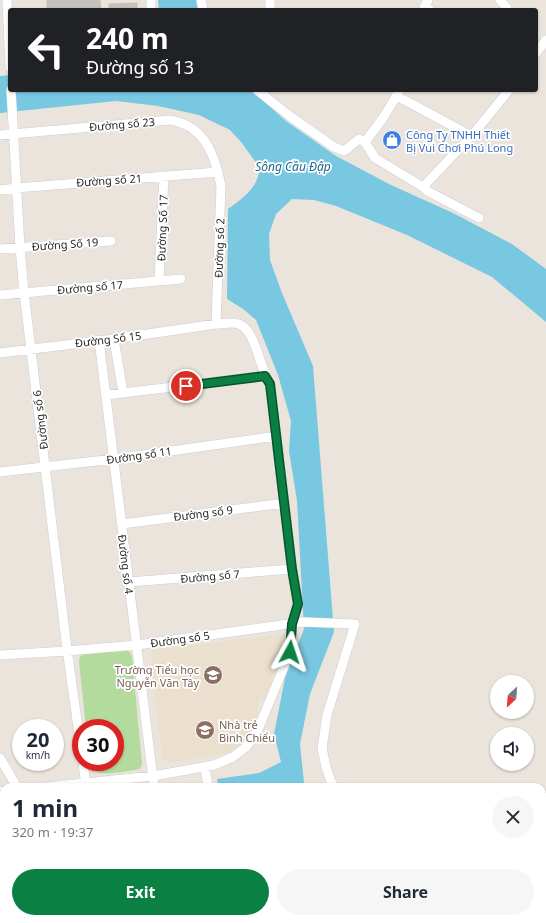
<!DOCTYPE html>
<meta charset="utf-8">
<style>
body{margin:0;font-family:"Noto Sans",sans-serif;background:#f6f6f7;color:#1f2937;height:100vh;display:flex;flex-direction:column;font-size:15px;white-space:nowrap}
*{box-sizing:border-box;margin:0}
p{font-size:13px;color:#747a83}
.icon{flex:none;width:22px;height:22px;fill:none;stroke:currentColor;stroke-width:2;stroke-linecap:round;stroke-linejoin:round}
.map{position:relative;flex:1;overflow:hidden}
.details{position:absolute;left:0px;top:783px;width:546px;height:140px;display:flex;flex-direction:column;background:#fff;border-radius:12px 12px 0 0;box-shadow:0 1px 3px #0004}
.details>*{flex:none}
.hud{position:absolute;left:8px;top:8px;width:530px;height:84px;border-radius:4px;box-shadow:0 1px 3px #0004;background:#202124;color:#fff;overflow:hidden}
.needle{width:26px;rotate:206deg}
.buttons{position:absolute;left:490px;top:675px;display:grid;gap:8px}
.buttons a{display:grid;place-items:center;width:44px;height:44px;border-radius:50%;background:#fff;box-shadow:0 1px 3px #0004;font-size:20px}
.speed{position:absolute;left:12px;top:719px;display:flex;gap:8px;font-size:20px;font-weight:700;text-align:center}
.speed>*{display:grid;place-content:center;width:52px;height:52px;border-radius:50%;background:#fff;box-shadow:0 1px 3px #0004;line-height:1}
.speed small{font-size:10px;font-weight:400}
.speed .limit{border:6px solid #d22;background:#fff;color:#111}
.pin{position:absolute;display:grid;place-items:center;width:34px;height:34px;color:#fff;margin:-17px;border:2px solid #fff;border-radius:50%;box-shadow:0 1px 4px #0007}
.me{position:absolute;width:44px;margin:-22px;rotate:5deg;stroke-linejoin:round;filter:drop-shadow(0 0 3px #0008)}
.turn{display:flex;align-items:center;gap:14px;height:84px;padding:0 12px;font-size:18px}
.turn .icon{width:52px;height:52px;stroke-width:2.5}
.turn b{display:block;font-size:28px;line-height:34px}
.round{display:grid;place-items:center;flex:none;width:42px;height:42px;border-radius:21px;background:#f6f6f7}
.head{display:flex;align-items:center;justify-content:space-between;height:68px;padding:0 12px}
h1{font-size:24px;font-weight:700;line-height:30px}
.primary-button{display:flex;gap:8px;margin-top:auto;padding:8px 12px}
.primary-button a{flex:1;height:46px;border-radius:24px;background:#0b8043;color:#fff;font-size:16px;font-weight:700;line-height:46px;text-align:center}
.primary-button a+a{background:#f6f6f7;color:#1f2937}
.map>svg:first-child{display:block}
.education{fill:#eae0cd}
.green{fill:#b4db9e}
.water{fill:#79c8e2}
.building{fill:#c5c1bc;stroke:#c5bfb6}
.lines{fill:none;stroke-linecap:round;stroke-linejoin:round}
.minor-casing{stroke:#cbced9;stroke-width:10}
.minor{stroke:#fff;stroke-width:9}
.route-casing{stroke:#07532c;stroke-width:10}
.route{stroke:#0b8043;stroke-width:7}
.labels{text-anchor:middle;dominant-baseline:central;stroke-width:3.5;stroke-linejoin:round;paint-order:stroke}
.street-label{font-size:11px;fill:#292929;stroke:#fff}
.shop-label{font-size:11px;fill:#366cbe;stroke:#fff;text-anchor:start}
.education-label{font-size:11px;fill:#785e54;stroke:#fff;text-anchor:end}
.water-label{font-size:12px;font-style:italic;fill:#1a678b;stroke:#fff}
</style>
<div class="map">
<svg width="546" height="923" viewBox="0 0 546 923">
<rect width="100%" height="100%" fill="#eae4dc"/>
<path class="education" d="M283,634L287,639L265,698L259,700L256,721L239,747L229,753L168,763L163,759L156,708L151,653L154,650Z"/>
<path class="green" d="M125,650L130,652L132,657L142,764L140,769C127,771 91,781 89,762H115V728H86L79,661L80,656L84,654Z"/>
<path class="water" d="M158,0H196L198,10H159Z
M10,75V90H251L286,121L336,156L391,185L453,213L512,244L546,269V322L492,277L407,235L336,206L314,200L292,199L276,214L269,234L270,260L282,293L313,366L334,632L310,694L300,744L304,783L307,787H218L217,779L259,773L281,762L274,734L285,678L304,629L297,501L289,451L291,421L278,375L256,320L243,309L227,299L228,209C244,197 257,189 260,168L241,142L230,130L199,115L158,106L116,101L0,113V76Z
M227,919H254L253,923H226Z
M427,919H459L463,923H431Z"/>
<path class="building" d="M47,0H100L101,10H47Z
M137,3V10H109V4Z"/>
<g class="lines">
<g class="minor-casing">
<path id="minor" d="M7,0L10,68
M151,0V10
M201,0L203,10
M270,0V10
M428,0L424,7L430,10
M500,0L507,8
M536,53L546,40
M11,90L20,247L24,292L67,649L81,749
M257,90L291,117L334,147L344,151L359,139L365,142L375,158L423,187L429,192L479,218
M396,96L412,104L471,136
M0,135L171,120C179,122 187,124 194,130C211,142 217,167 221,186L216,324
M365,142L383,118L400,90
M423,187L474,133L509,90
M0,190L16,188L218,172
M0,249L111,241
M159,281L164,176
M0,295L181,279
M114,339L123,393
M99,340L154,787
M0,353L114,339L216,324C224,324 234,321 241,325C256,333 260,369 270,384L292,569L298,604L292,624L290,652L257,732L246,747L233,757L214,765L153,776L46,787
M106,395L265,376
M0,472L114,459L277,436
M122,524L285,503
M129,582L292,569
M0,655L67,651L137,645L304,622L355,624L327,715L322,748L326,767L333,787
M0,758L17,787
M83,762L86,787
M205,767L208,787
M0,792L4,791
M542,832L546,835
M0,844L4,852
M542,889L546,892
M0,896H4
M25,919V923
M100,919L101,923
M171,919V923
M225,919V920
M496,919L502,923"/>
</g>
<use href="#minor" class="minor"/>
</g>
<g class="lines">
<g class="route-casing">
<path id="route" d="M186,386L265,376L270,384L292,569L298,604L292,624L290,652"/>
</g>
<use href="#route" class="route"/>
</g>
<defs>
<g id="shop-disc" transform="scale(1)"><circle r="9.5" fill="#3f7fe0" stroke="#fff"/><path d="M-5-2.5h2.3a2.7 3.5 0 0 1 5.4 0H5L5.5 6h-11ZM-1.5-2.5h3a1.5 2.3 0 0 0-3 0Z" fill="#fff"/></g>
<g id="school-disc" transform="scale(1)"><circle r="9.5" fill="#8d6e63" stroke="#fff"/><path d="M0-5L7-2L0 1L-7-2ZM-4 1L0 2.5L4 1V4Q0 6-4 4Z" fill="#fff"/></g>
</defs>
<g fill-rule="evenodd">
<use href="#shop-disc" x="392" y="140"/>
<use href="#school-disc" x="213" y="675"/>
<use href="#school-disc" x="205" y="730"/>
</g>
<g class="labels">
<g class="street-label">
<text transform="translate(122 124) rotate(-5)">Đường số 23</text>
<text transform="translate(109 180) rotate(-4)">Đường số 21</text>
<text transform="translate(162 228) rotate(-88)">Đường Số 17</text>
<text transform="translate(65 244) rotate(-4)">Đường Số 19</text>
<text transform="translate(219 248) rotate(-88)">Đường số 2</text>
<text transform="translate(90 287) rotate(-5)">Đường số 17</text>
<text transform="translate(108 339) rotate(-7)">Đường Số 15</text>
<text transform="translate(40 420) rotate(-97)">Đường số 6</text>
<text transform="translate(139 455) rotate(-8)">Đường số 11</text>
<text transform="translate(203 513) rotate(-7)">Đường số 9</text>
<text transform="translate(126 564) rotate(83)">Đường số 4</text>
<text transform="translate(210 576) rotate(-5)">Đường số 7</text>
<text transform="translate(180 639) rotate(-8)">Đường số 5</text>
</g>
<g class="shop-label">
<text x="406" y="134">Công Ty TNHH Thiết<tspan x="406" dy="13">Bị Vui Chơi Phú Long</tspan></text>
</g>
<g class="education-label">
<text x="199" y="669">Trường Tiểu học<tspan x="199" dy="13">Nguyễn Văn Tây</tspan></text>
<text x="219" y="724" text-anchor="start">Nhà trẻ<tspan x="219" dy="13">Bình Chiểu</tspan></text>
</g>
<g class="water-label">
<text x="293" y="166">Sông Cầu Đập</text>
</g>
</g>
</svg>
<div class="buttons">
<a><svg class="needle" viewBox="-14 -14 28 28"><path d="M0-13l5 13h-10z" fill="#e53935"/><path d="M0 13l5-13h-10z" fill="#747a83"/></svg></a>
<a><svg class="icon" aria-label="sound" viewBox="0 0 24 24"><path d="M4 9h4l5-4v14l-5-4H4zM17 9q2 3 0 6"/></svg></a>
</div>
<div class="speed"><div>20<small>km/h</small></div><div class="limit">30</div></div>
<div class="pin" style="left:186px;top:386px;background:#d93025"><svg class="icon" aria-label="arrive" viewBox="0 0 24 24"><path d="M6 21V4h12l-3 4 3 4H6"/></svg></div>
<svg class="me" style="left:290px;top:652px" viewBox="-20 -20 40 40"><path d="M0-17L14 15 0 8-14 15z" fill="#0b8043" stroke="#fff" stroke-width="4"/></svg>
<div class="hud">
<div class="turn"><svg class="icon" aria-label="left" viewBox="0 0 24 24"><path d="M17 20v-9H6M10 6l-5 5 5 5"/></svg><div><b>240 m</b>Đường số 13</div></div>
</div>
<section class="details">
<div class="head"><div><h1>1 min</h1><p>320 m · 19:37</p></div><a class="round"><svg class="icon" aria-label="close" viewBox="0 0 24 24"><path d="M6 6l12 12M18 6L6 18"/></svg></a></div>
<div class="primary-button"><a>Exit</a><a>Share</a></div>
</section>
</div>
